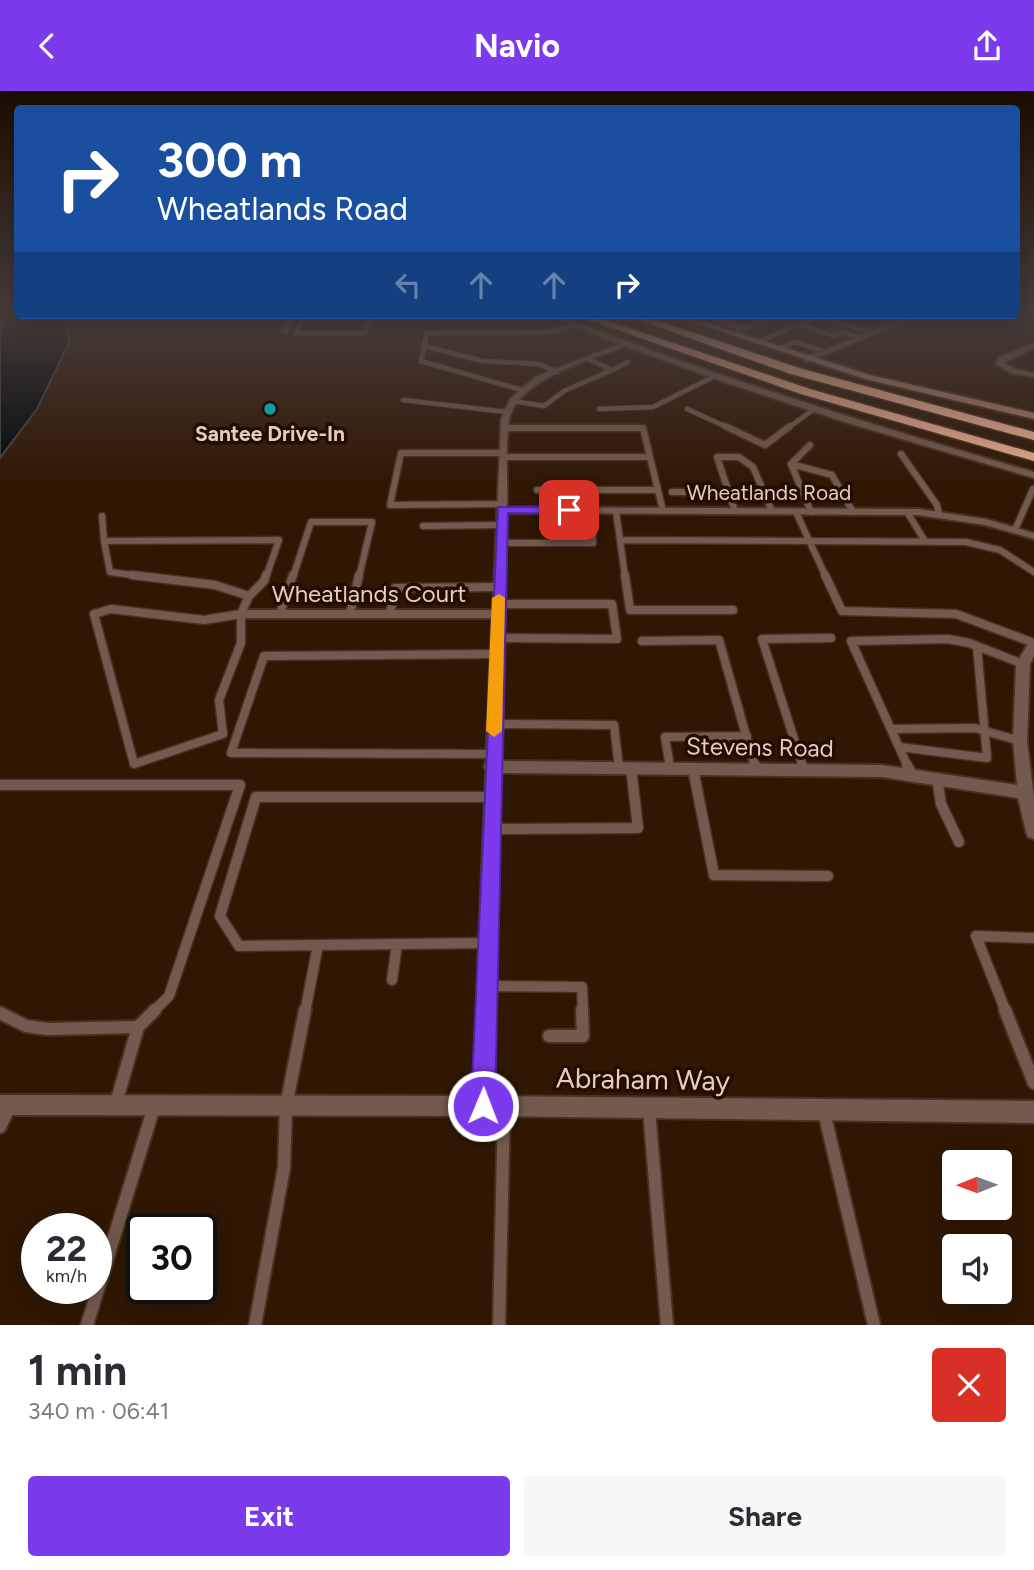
<!DOCTYPE html>
<meta charset="utf-8">
<style>
body{margin:0;font-family:Figtree,sans-serif;background:#f7f7f7;color:#2b2b33;height:100vh;display:flex;flex-direction:column;font-size:26px;white-space:nowrap}
*{box-sizing:border-box;margin:0}
p{font-size:23px;color:#7c7c81}
.icon{flex:none;width:38px;height:38px;fill:none;stroke:currentColor;stroke-width:2;stroke-linecap:round;stroke-linejoin:round}
.map{position:relative;height:1234px;overflow:hidden}
.sheet{display:flex;flex-direction:column;background:#fff;flex:1}
.sheet>*{flex:none}
.banner{position:absolute;left:14px;top:14px;width:1006px;height:214px;border-radius:7px;box-shadow:0 4px 18px #0003;background:#1a4fa0;color:#fff;overflow:hidden}
.needle{width:46px;rotate:269deg}
.buttons{position:absolute;left:942px;top:1059px;display:grid;gap:14px}
.buttons a{display:grid;place-items:center;width:70px;height:70px;border-radius:7px;background:#fff;box-shadow:0 4px 18px #0003;font-size:35px}
.speed{position:absolute;left:21px;top:1122px;display:flex;gap:14px;font-size:35px;font-weight:700;text-align:center}
.speed>*{display:grid;place-content:center;width:91px;height:91px;border-radius:50%;background:#fff;box-shadow:0 4px 18px #0003;line-height:1}
.speed small{font-size:18px;font-weight:400}
.speed .limit{border:4px solid #111;border-radius:10px;background:#fff;color:#111}
.pin{position:absolute;display:grid;place-items:center;width:60px;height:60px;color:#fff;margin:-30px;border-radius:14px;box-shadow:0 4px 10px #0006}
.me{position:absolute;width:77px;margin:-38px;rotate:1deg;stroke-linejoin:round;filter:drop-shadow(0 0 5px #0008)}
.turn{display:flex;align-items:center;gap:24px;height:147px;padding:0 28px;font-size:32px}
.turn .icon{width:91px;height:91px;stroke-width:2.5}
.turn b{display:block;font-size:49px;line-height:60px}
.lanes{display:flex;align-items:center;height:66px;padding:0 28px;background:#0003;justify-content:center;gap:35px;direction:ltr}
.lanes .off{opacity:.35}
.round{display:grid;place-items:center;flex:none;width:74px;height:74px;border-radius:7px;background:#f7f7f7}
.head{display:flex;align-items:center;justify-content:space-between;height:119px;padding:0 28px}
h1{font-size:42px;font-weight:700;line-height:52px}
.cta{display:flex;gap:14px;margin-top:auto;padding:14px 28px}
.cta a{flex:1;height:80px;border-radius:7px;background:#7c3aed;color:#fff;font-size:28px;font-weight:700;line-height:80px;text-align:center}
.cta a+a{background:#f7f7f7;color:#2b2b33}
header{display:flex;justify-content:space-between;align-items:center;height:91px;padding:0 28px;background:#7c3aed;color:#fff;font-size:32px;font-weight:700}
.map>svg:first-child{display:block}
.water{fill:#01080a;stroke:#444341;stroke-width:2}
.lines{fill:none;stroke-linecap:round;stroke-linejoin:round}
.service-far4-casing{stroke:#48311f;stroke-width:6}
.service-far3-casing{stroke:#48311f;stroke-width:9}
.service-far2-casing{stroke:#48311f;stroke-width:11}
.service-far1-casing{stroke:#48311f;stroke-width:13}
.service-casing{stroke:#48311f;stroke-width:16}
.minor-casing{stroke:#48311f;stroke-width:4}
.tertiary-casing{stroke:#48311f;stroke-width:4}
.secondary-casing{stroke:#48311f;stroke-width:4}
.motorway-casing{stroke:#48311f;stroke-width:3}
.service-far4{stroke:#745a4e;stroke-width:4.5}
.service-far3{stroke:#745a4e;stroke-width:6}
.service-far2{stroke:#745a4e;stroke-width:8}
.service-far1{stroke:#745a4e;stroke-width:10}
.service{stroke:#745a4e;stroke-width:12}
.minor{fill:#745a4e;fill-rule:evenodd}
.tertiary{fill:#745a4e;fill-rule:evenodd}
.secondary{fill:#a67c69;fill-rule:evenodd}
.motorway{fill:#efae90;fill-rule:evenodd}
.route{fill:#7c3aed;stroke:#51269a;stroke-width:2}
.slow{fill:#f59e0b}
.culture-dot{fill:#0f9aa8;stroke:#240d00;stroke-width:2.5}
.labels{text-anchor:middle;dominant-baseline:central;stroke-width:7;stroke-linejoin:round;paint-order:stroke}
.far-poi-label{font-size:21px;font-weight:bold;fill:#dfcec2;stroke:#240d00}
.far-street-label{font-size:21px;fill:#dfcec2;stroke:#240d00}
.street-label{font-size:24px;fill:#dfcec2;stroke:#240d00}
.near-street-label{font-size:28px;fill:#dfcec2;stroke:#240d00}
</style>
<header><svg class="icon" aria-label="back" viewBox="0 0 24 24"><path d="M15 5l-7 7 7 7"/></svg>Navio<svg class="icon" aria-label="share" viewBox="0 0 24 24"><path d="M12 15V3M7 8l5-5 5 5M5 13v7h14v-7"/></svg></header>
<div class="map">
<svg width="1034" height="1234" viewBox="0 0 1034 1234">
<rect width="100%" height="100%" fill="#2f1704"/>
<path class="water" d="M0,221H17L18,224H65L69,252L37,318L0,367Z"/>
<g class="lines">
<g class="service-far4-casing">
<path id="service-far4" d="M305,224L296,242H365L372,224
M797,233L835,245L843,241L861,248
M758,251L816,225
M424,255L482,270L539,273L557,281
M779,258L795,251L826,261
M588,268L612,279L628,271
M522,299L421,270L427,242L551,241L575,234
M403,309L507,321
M513,310L544,315L564,300L612,279
M599,318L653,316L713,286
M687,318L729,337
M504,337H643
M788,337L813,319"/>
</g>
<g class="service-far3-casing">
<path id="service-far3" d="M725,335L765,354L790,335
M504,337H643L663,420
M901,363L937,414L939,423
M503,366H650
M791,373L810,354
M537,399H658
M568,399L569,419
M672,401H728
M502,413L390,414L401,362H503
M616,420L620,449L966,451L1000,459L1034,481
M735,420L717,366H739L753,376L772,420
M796,421L826,486
M811,421L791,373L832,384L853,421
M907,421L925,450
M102,425L104,450L279,449L266,486
M423,435L501,434
M1015,439L1033,398
M620,449L625,486
M104,450L110,481L147,486
M501,452H593L591,419
M293,486L311,431H372L359,486"/>
</g>
<g class="service-far2-casing">
<path id="service-far2" d="M132,484L215,494L249,505L241,523
M625,484L630,519H733
M825,484L842,520L956,523L1034,552
M287,503L355,502
M249,505L264,490L266,484
M111,518L204,529L241,523V552L219,609L223,643L134,673L94,523Z
M280,523L293,484
M350,523L359,484
M390,523L395,497L499,496
M497,547L617,548L612,513H498
M642,550L719,549L755,676
M494,633L614,634L619,676
M891,638L975,637L1020,650
M899,656L987,667L977,555
M493,663L231,662L264,565L496,563
M670,676L665,646L747,645
M803,676L762,548L831,547
M908,676L851,550L948,548L969,552L1023,573"/>
</g>
<g class="service-far1-casing">
<path id="service-far1" d="M619,674V677
M669,674L670,678
M755,674L756,678
M802,674L804,679
M907,674L911,682
M693,678L714,784L828,785
M937,687L941,713L959,751
M0,694H240L169,905L153,921
M492,738L638,737L631,677
M487,852L239,855L220,825L256,706H492
M392,889L397,853
M486,895L582,896L583,921
M305,921L318,854
M1006,921L976,845L1034,847"/>
</g>
<g class="service-casing">
<path id="service" d="M1005,919L1034,992
M0,922L26,935L47,938L138,936L116,1012
M138,936L155,919
M549,945H583L582,919
M649,1019L667,1234
M824,1021L874,1234
M0,1036L9,1017
M87,1234L154,1016
M255,1234L284,1077L286,1015L305,919
M499,1234L504,1017"/>
</g>
<g class="minor-casing">
<path id="minor" d="M289,224H297L287,242H281Z
M700,224H711L744,235L769,224H779L734,245L730,243L738,238Z
M809,224C829,224 860,241 874,239C891,237 904,224 922,224L807,271H804V267L867,242Z
M624,251H627V255C593,268 516,288 509,330C505,357 508,388 507,416L918,418L986,428L1034,442V448L985,434L918,424L507,422L502,670L882,674L1017,694L1013,650L1016,573L1029,551L1034,550V565L1030,573L1027,650L1034,707V748L1028,746L1026,741L1018,707L882,686L501,682L494,1005L1034,1010V1032L483,1025L0,1024V1004L473,1005L486,679L484,676L486,672L492,527H241L235,523L241,519H493L501,328L510,308L535,286Z
M1034,252V257L1004,272L1015,278L1034,282V286L1010,282L996,273L998,267Z"/>
</g>
<g class="tertiary-casing">
<path id="tertiary" d="M547,224H557C714,285 873,335 1034,381V387L848,332L727,292L608,249Z"/>
</g>
<g class="secondary-casing">
<path id="secondary" d="M672,224H683L870,284L1034,322V328L865,288Z"/>
</g>
<g class="motorway-casing">
<path id="motorway" d="M575,224H590L810,298L1034,362V370L801,303Z
M625,224H641L799,277L1034,341V349L791,283Z"/>
</g>
<use href="#service-far4" class="service-far4"/>
<use href="#service-far3" class="service-far3"/>
<use href="#service-far2" class="service-far2"/>
<use href="#service-far1" class="service-far1"/>
<use href="#service" class="service"/>
<use href="#minor" class="minor"/>
<use href="#tertiary" class="tertiary"/>
<use href="#secondary" class="secondary"/>
<use href="#motorway" class="motorway"/>
</g>
<linearGradient id="sky" x2="0" y2="1"><stop stop-color="#1a0d02"/><stop offset="0.56" stop-color="#473c3a"/><stop offset="1" stop-color="#473c3a" stop-opacity="0"/></linearGradient>
<rect width="1034" height="394" fill="url(#sky)"/>
<path class="route" d="M498,416H569L575,419L569,423L508,422L495,1015L491,1023L483,1027L474,1023L471,1015Z"/>
<path class="slow" d="M499,503L505,507L502,640L494,646L486,640L492,507Z"/>
<circle class="culture-dot" cx="270" cy="318" r="7"/>
<g class="labels">
<g class="far-poi-label">
<text x="270" y="342">Santee Drive-In</text>
</g>
<g class="far-street-label">
<text x="769" y="401">Wheatlands Road</text>
</g>
<g class="street-label">
<text x="369" y="502">Wheatlands Court</text>
<text transform="translate(760 656) rotate(1)">Stevens Road</text>
</g>
<g class="near-street-label">
<text transform="translate(643 988) rotate(1)">Abraham Way</text>
</g>
</g>
</svg>
<div class="buttons">
<a><svg class="needle" viewBox="-14 -14 28 28"><path d="M0-13l5 13h-10z" fill="#e53935"/><path d="M0 13l5-13h-10z" fill="#7c7c81"/></svg></a>
<a><svg class="icon" aria-label="sound" viewBox="0 0 24 24"><path d="M4 9h4l5-4v14l-5-4H4zM17 9q2 3 0 6"/></svg></a>
</div>
<div class="speed"><div>22<small>km/h</small></div><div class="limit">30</div></div>
<div class="pin" style="left:569px;top:419px;background:#d93025"><svg class="icon" aria-label="arrive" viewBox="0 0 24 24"><path d="M6 21V4h12l-3 4 3 4H6"/></svg></div>
<svg class="me" style="left:483px;top:1015px" viewBox="-20 -20 40 40"><circle r="17" fill="#7c3aed" stroke="#fff" stroke-width="3"/><path d="M0-11L8 9 0 5-8 9z" fill="#fff"/></svg>
<div class="banner">
<div class="turn"><svg class="icon" aria-label="right" viewBox="0 0 24 24"><path d="M7 20v-9h11M14 6l5 5-5 5"/></svg><div><b>300 m</b>Wheatlands Road</div></div>
<div class="lanes"><svg class="icon off" aria-label="left" viewBox="0 0 24 24"><path d="M17 20v-9H6M10 6l-5 5 5 5"/></svg><svg class="icon off" aria-label="ahead" viewBox="0 0 24 24"><path d="M12 20V5M6 11l6-6 6 6"/></svg><svg class="icon off" aria-label="ahead" viewBox="0 0 24 24"><path d="M12 20V5M6 11l6-6 6 6"/></svg><svg class="icon" aria-label="right" viewBox="0 0 24 24"><path d="M7 20v-9h11M14 6l5 5-5 5"/></svg></div>
</div>
</div>
<section class="sheet">
<div class="head"><div><h1>1 min</h1><p>340 m · 06:41</p></div><a class="round" style="background:#d93025;color:#fff"><svg class="icon" aria-label="close" viewBox="0 0 24 24"><path d="M6 6l12 12M18 6L6 18"/></svg></a></div>
<div class="cta"><a>Exit</a><a>Share</a></div>
</section>
